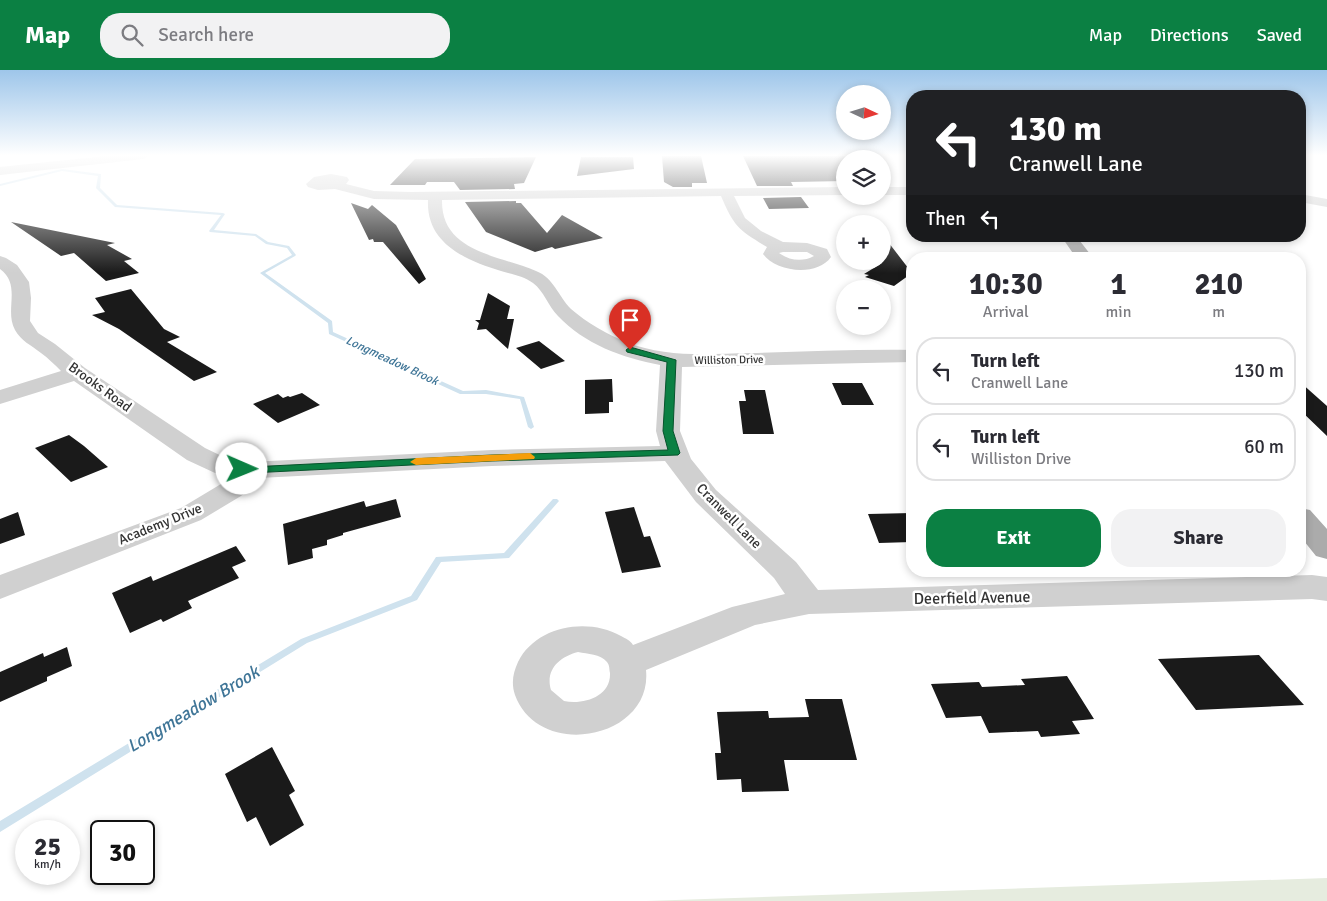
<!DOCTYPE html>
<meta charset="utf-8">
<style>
body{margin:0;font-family:Signika,sans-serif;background:#f2f2f3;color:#2b2b33;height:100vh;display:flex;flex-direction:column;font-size:19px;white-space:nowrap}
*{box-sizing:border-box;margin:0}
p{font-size:16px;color:#7c7c81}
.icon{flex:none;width:28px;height:28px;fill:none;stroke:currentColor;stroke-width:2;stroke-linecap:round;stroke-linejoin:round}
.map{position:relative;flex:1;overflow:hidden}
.panel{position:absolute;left:906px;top:182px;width:400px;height:325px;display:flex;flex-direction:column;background:#fff;border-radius:20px;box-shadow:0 2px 8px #0003}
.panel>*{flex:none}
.guide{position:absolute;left:906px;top:20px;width:400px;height:152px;border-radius:20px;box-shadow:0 2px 8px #0003;background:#202124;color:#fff;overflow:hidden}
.needle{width:32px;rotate:94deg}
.buttons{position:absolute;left:836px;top:15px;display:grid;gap:10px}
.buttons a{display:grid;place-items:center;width:55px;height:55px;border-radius:50%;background:#fff;box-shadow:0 2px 8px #0003;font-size:25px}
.speed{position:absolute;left:15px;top:750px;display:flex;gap:10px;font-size:25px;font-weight:700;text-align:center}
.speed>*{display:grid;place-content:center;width:65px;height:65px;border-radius:50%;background:#fff;box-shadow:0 2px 8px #0003;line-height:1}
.speed small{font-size:12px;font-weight:400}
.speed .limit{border:2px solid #111;border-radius:8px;background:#fff;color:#111}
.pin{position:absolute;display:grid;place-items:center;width:42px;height:42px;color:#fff;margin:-51px -21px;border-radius:50% 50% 50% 0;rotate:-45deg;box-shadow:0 0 5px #0007}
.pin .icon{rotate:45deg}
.me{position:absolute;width:55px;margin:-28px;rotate:91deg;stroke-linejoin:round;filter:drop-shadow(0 0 4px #0008)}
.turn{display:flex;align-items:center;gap:18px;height:105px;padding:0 20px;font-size:22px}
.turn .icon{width:65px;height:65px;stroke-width:2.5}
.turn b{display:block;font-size:35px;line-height:42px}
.then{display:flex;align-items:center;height:48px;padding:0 20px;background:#0003;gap:10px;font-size:19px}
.eta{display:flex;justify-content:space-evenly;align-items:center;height:85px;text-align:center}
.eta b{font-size:30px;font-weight:700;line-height:35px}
.action{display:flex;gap:10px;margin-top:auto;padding:10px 20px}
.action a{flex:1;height:58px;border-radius:20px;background:#0b8043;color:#fff;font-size:20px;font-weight:700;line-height:58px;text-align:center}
.action a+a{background:#f2f2f3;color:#2b2b33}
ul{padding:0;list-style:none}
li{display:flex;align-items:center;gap:15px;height:68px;margin:0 10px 8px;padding:0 10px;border:2px solid #e1e1e2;border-radius:20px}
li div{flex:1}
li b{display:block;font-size:19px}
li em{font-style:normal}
header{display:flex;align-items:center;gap:30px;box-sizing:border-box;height:70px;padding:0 25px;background:#0b8043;color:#fff}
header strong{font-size:24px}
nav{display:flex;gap:28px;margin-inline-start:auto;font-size:18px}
.search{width:350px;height:45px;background:#f2f2f3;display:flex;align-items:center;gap:12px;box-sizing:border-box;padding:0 18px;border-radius:20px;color:#7c7c81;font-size:19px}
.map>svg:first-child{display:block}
.green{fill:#e6ecdf}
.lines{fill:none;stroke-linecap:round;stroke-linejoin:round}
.stream{fill:#cfe2ee;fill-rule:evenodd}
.building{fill:#1a1a1a}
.minor{fill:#d0d0d0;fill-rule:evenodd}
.major{fill:#ababab;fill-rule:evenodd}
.route{fill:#0b8043;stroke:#07532c}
.slow{fill:#f59e0b}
.labels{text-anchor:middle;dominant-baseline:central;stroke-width:5;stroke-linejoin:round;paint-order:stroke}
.far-street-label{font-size:11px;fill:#333;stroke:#fff}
.far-water-label{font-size:12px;font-style:italic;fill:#3f7597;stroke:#fff}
.street-label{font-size:14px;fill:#333;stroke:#fff}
.near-street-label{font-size:16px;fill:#333;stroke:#fff}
.near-water-label{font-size:18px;font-style:italic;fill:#3f7597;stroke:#fff}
</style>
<header>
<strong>Map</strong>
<div class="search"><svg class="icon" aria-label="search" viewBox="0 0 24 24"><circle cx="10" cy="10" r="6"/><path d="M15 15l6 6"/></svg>Search here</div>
<nav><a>Map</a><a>Directions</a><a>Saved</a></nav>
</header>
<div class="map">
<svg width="1327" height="831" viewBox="0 0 1327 831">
<rect width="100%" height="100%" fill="#fff"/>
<path class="green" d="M1327,808V831H646Z"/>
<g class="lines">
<path class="stream" d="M62,99L101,104L100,118L117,135L223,143L225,144L214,160L256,164L268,172L289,176L296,185L295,186L265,203L332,251L333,262L463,321L486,320L524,327L534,357L531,359L528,357L520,329L486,324H460L329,264L328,253L260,203L292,185L287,178L266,174L255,166L210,162L209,161L221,145L115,137L96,118L98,106L62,101L0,116V114Z
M553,429H557L559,431L509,488L441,492L417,530L307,573L0,762V751L301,569L411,526L436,487L504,483Z"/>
</g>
<path class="building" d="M662,86H701L707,113H692V117H673L664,112Z
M743,86H845V111L791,112L793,116H757Z
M536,87L524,113L514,114L515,119L460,120L454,112H427L425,115H390L415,89Z
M581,87H633L634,99L577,106Z
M801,127L809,138L769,139L763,128Z
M516,131V133H521L547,163L562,145L603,168L555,179L552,177L535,182L486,162L465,132Z
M351,133L368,139L372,135L396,155L426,209L419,214L383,172H374L373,169L369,170Z
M11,152L115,173L107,175L132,189L124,191L139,203L106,211L74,183L61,186Z
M882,164L912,203L894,216L865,207L869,205L864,204L882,193Z
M131,219L164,259L180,267L167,272L217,302L194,311L119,259L92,245L105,242L95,228Z
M488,223L510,236L507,249H514L508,279L486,259L477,260L479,253L475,250H480Z
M539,271L565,291L541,299L516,278Z
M612,309L613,332H609V343L585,344V310Z
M1300,312L1327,336V366L1300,340Z
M832,313H862L874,335H842Z
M744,320H765L774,364H743L739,331H746Z
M302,323L320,335L278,353L253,334L278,324L283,328L288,326L290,327Z
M69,365L84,376L108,397L71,412L35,378Z
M396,429L401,447L343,463V465L327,470V475L312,479L313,488L288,495L283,454L364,431L366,437Z
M634,437L644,467L650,466L661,497L622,503L605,442Z
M18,442L25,465L0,474V449Z
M912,443V472L879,473L868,444Z
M236,476L246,491L232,497L239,508L188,531L192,538L163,552L161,549L130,563L112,523L151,506L153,511Z
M67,577L72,596L47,607V611L0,632V602L43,583L44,587Z
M1259,585L1304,635L1196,640L1158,589Z
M1067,606L1094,649L1072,651L1080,664L1041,667L1038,661L989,663L981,646L946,648L931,614L979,612L982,617L1025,615L1021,609Z
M805,629H842L857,690H784L789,721L742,722L741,709L717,710L715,683H721L717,642L768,641L769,648L809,647Z
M272,677L295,721L289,725L304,755L270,776L256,747L247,752L225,704Z"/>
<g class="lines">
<path class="minor" d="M106,86H148L143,89L0,105V97Z
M331,104L347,107L349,110L346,114L374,121L411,122L845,117V125L734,126L745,148L761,161L783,172L807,173L827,179L831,187C817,207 776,202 763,184L767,177C739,160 734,157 721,126L442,130C441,182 498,185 536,201C554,208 558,226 571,239C587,253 607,264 626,272C666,288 708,284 750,283C804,282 858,279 912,280V292L682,297L680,361L691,389L716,420L796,492L818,520L1312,505L1327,507V531L1312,529L809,544L755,555L646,600C653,669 539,691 515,625C511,613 513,603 518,592C536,556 587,547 621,566C626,569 630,570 633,575L732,537L785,524L774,508L696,432L665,391L492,396L259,408L241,426L201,450L0,529V505L181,438L221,414L230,406L215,403L187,390L74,311L0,334V320L61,301C55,295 48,288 41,283C31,275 21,271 15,260C4,240 22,215 0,199V186L6,188L17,195L29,212L31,228L30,251L38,263L55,274L85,298L205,378L230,390L251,392L492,380L660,376L656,361L660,295C623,288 584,274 558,246C548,236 544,221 533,213C524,206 511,204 501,201C465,190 426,173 428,130L374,129L335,119L318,120L308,117L306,114L314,107ZM783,182H807L814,186C803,192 790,191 779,183ZM578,582C588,584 600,584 607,592C610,596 609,599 610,603C611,627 583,635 564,631L551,620C545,600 559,587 578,582Z
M882,117H912V125H882Z
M1300,124L1327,129V137L1300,132Z"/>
<path class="major" d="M1061,166H1076L1094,189H1077Z
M1300,438L1310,440L1327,459V489L1316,486L1300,466Z"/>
</g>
<linearGradient id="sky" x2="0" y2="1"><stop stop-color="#9ec6ea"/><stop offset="0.42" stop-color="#fff"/><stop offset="1" stop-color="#fff" stop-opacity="0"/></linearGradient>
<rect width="1327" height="203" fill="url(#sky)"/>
<path class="route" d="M630,277L676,290L673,361L680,383L678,385L492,391L250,403L238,401L236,399L242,396L250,397L492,385L668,380L663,361L667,292L627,282L626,280Z"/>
<path class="slow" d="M530,383L535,387L534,389L416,395L410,392L416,388Z"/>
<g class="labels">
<g class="far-street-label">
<text transform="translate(729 290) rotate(-1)">Williston Drive</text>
</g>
<g class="far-water-label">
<text transform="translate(392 291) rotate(25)">Longmeadow Brook</text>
</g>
<g class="street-label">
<text transform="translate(100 317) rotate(36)">Brooks Road</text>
<text transform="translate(729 446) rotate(45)">Cranwell Lane</text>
<text transform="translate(160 454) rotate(-22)">Academy Drive</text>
</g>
<g class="near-street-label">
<text transform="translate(972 528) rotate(-1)">Deerfield Avenue</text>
</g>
<g class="near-water-label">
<text transform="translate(193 639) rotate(-31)">Longmeadow Brook</text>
</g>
</g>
</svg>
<div class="buttons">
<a><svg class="needle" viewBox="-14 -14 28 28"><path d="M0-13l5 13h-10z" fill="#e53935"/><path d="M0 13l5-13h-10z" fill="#7c7c81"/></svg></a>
<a><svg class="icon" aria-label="layers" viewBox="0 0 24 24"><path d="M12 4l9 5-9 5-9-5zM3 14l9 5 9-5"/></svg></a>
<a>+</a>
<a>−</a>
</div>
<div class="speed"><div>25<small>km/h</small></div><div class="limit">30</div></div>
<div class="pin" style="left:630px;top:280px;background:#d93025"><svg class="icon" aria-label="arrive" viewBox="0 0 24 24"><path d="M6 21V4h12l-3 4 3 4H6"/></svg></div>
<svg class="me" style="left:242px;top:399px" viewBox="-20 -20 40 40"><circle r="19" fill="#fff"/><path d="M0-13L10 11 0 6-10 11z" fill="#0b8043"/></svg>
<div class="guide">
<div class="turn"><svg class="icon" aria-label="left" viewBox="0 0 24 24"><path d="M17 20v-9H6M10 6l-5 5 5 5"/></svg><div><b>130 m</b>Cranwell Lane</div></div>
<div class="then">Then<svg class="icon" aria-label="left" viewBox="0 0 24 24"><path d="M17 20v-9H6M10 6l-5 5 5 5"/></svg></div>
</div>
<section class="panel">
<div class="eta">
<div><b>10:30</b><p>Arrival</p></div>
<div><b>1</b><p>min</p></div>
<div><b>210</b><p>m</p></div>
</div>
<ul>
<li><svg class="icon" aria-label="left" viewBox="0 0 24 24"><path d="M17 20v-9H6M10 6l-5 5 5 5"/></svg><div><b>Turn left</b><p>Cranwell Lane</p></div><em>130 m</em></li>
<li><svg class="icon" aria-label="left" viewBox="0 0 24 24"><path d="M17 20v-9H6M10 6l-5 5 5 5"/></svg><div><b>Turn left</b><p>Williston Drive</p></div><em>60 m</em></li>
</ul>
<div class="action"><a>Exit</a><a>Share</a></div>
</section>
</div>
